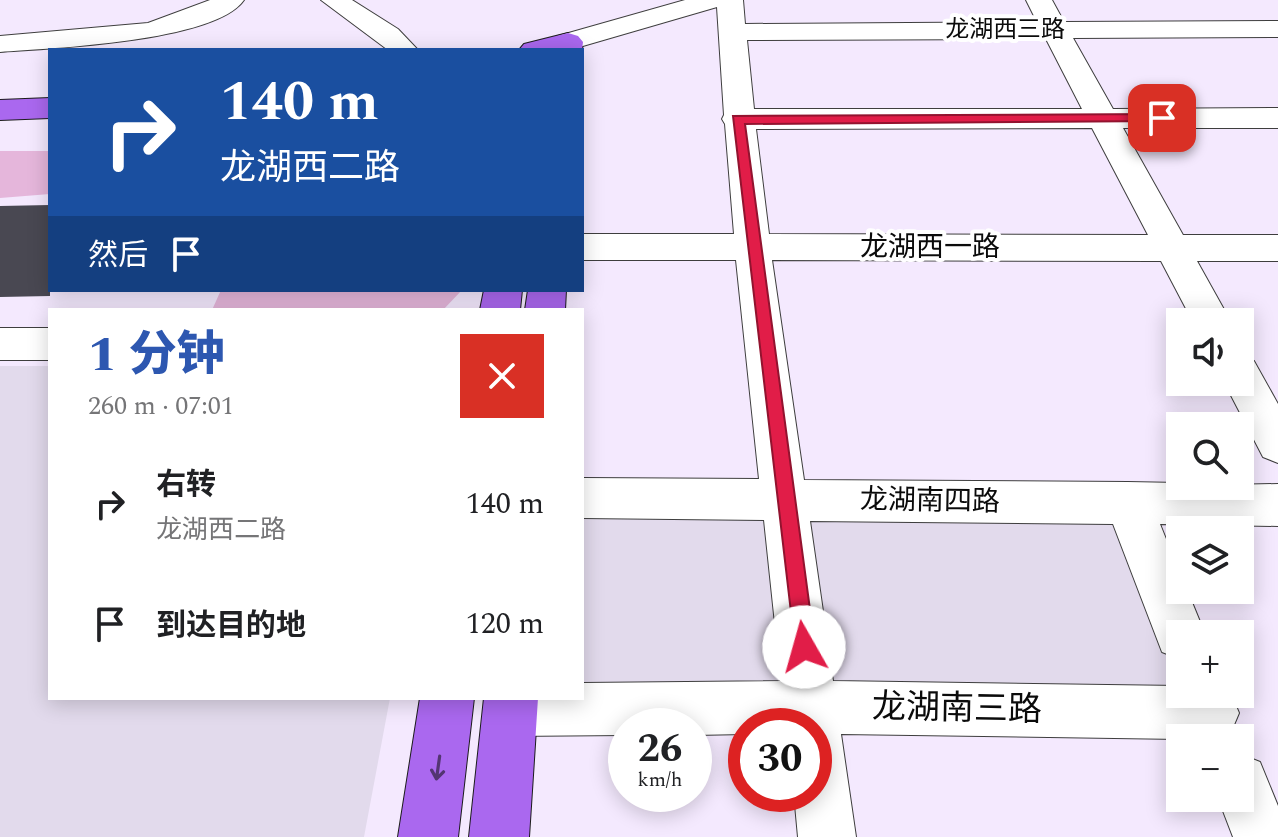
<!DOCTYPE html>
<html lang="zh">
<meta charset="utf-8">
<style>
body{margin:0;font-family:Spectral,"Noto Sans SC",serif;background:#f2f2f2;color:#202124;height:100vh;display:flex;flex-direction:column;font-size:30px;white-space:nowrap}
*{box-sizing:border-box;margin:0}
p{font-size:26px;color:#757577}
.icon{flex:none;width:44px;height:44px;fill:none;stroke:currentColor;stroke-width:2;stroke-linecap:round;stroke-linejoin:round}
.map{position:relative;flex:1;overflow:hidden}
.panel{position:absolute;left:48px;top:308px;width:536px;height:392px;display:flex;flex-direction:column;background:#fff;border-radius:0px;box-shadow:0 4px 20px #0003}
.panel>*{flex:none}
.guide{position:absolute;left:48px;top:48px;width:536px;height:244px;border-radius:0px;box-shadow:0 4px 20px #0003;background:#1a4fa0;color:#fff;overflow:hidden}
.controls{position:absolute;left:1166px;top:308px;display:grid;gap:16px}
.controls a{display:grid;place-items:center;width:88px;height:88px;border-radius:0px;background:#fff;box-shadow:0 4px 20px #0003;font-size:40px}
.speed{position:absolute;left:608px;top:708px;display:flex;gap:16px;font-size:40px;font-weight:700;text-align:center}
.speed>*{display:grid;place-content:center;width:104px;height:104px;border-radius:50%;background:#fff;box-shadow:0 4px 20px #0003;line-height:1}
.speed small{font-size:20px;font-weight:400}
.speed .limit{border:12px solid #d22;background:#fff;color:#111}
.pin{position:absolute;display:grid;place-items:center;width:68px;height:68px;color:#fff;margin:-34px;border-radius:16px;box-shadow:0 4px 12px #0006}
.me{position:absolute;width:88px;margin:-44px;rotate:353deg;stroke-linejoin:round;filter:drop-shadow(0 0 6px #0008)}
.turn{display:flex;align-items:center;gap:28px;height:168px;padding:0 40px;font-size:36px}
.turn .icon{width:104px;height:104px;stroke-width:2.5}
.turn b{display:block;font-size:56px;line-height:68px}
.then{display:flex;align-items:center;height:76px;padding:0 40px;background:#0003;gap:16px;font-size:30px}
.round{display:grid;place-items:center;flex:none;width:84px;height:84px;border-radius:0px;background:#f2f2f2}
.overview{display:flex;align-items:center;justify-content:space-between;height:136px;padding:0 40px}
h1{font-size:48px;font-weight:800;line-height:60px;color:#2d57b0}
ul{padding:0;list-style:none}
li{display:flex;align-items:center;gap:24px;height:120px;padding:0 40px}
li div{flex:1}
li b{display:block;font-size:30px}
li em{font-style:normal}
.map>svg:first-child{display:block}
.green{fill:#e5b6db}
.plaza{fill:#e2daec}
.building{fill:#494852}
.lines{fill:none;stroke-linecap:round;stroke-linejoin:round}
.minor-casing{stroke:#3e3e3e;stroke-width:2}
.major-casing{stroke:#1c1c1c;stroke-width:2}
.minor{fill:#fff;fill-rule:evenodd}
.major{fill:#aa68ef;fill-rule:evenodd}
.oneway{stroke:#533572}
.route{fill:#e11d48;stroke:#92132f;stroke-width:2}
.labels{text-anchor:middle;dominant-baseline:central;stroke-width:8;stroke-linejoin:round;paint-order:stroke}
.far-street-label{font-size:24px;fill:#0b0b0b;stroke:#fff}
.street-label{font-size:28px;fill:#0b0b0b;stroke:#fff}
.near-street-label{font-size:34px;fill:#0b0b0b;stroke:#fff}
</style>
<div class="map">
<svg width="1278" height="837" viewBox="0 0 1278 837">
<rect width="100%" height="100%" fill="#f4e9fe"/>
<path class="green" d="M0,151H50V194L0,198Z
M221,290H462L443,310H212Z"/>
<path class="plaza" d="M0,366H50V698H390L364,837H0Z
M582,498L1128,503L1180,634V694L1212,713L582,698Z"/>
<path class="building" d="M50,205V296L0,297V206Z"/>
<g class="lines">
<g class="minor-casing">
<path id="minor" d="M210,0H244C215,42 51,48 0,52V36L148,23Z
M321,0H352L398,29L418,50H388Z
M685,0H743L745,24L1037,22L1026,0H1052L1064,22L1278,21V37L1073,38L1113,109L1278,108V128H1123L1183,235H1278V261H1197L1231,322H1193L1161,261L772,260L804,480L1128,482L1180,483V486L1278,484V526L1160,524L1180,574V590H1187L1205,634H1180V659L1162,652L1113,524L810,521L833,681L1180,686V694H1231L1239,713L1231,732L1216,738L1180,739L841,734L856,837H798L794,794H814V726H746V734L694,735V726H626V735L510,736L491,729L484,710L489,698H582V683L781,681L764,520L582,518V478L759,479L736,260H582V234H734L725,124L722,119L724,115L717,7L569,50L558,48L554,42L558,36ZM1046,39L1082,109H754L747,40ZM1092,128L1148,235L769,234L756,129Z
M0,328H50V360H0Z
M1240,357L1254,361L1278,404V463L1263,457L1224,382H1240Z
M1240,754L1260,762L1278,806V837H1233L1218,798H1240Z"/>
</g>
<g class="major-casing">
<path id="major" d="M568,33L578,36L583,42L582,50H519L524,44Z
M50,98V118L0,120V100Z
M484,290H522L520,310H480Z
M528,290H566L565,310H525Z
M420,698H474L458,837H398Z
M484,698H538L529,837H469Z"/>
</g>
<use href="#minor" class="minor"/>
<use href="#major" class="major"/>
</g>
<defs><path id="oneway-shaft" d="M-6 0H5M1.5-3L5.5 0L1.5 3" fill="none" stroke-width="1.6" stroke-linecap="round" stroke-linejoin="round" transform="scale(2)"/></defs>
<use class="oneway" href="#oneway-shaft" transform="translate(438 768) rotate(98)"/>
<path class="route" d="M1162,114L1168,118L1166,121L745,124L815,647L812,655L804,658L796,655L733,116Z"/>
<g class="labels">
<g class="far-street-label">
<text x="1005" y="30">龙湖西三路</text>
</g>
<g class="street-label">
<text x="930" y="247">龙湖西一路</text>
<text transform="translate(930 501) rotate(1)">龙湖南四路</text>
</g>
<g class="near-street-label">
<text transform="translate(957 709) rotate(1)">龙湖南三路</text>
</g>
</g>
</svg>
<div class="controls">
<a><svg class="icon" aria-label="sound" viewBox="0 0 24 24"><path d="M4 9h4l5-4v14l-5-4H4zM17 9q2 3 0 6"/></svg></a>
<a><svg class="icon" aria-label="search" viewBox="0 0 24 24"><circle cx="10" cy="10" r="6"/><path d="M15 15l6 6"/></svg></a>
<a><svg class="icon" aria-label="layers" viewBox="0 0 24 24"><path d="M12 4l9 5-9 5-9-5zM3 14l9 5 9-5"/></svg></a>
<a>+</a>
<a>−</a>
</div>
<div class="speed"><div>26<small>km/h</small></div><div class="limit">30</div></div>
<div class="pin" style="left:1162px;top:118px;background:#d93025"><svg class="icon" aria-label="arrive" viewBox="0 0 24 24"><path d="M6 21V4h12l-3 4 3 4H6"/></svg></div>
<svg class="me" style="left:804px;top:647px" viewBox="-20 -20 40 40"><circle r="19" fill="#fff"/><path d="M0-13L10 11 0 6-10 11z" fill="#e11d48"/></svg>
<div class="guide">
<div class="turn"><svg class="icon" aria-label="right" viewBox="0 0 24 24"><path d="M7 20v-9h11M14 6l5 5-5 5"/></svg><div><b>140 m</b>龙湖西二路</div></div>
<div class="then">然后<svg class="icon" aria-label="arrive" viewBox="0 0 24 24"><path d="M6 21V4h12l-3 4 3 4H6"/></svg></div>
</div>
<section class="panel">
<div class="overview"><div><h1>1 分钟</h1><p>260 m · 07:01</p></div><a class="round" style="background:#d93025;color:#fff"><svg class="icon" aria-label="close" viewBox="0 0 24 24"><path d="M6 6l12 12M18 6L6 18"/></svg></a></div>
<ul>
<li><svg class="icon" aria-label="right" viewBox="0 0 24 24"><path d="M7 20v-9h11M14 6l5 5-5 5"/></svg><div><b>右转</b><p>龙湖西二路</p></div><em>140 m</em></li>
<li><svg class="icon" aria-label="arrive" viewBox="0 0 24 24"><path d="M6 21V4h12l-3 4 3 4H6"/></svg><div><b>到达目的地</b></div><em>120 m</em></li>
</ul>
</section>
</div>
